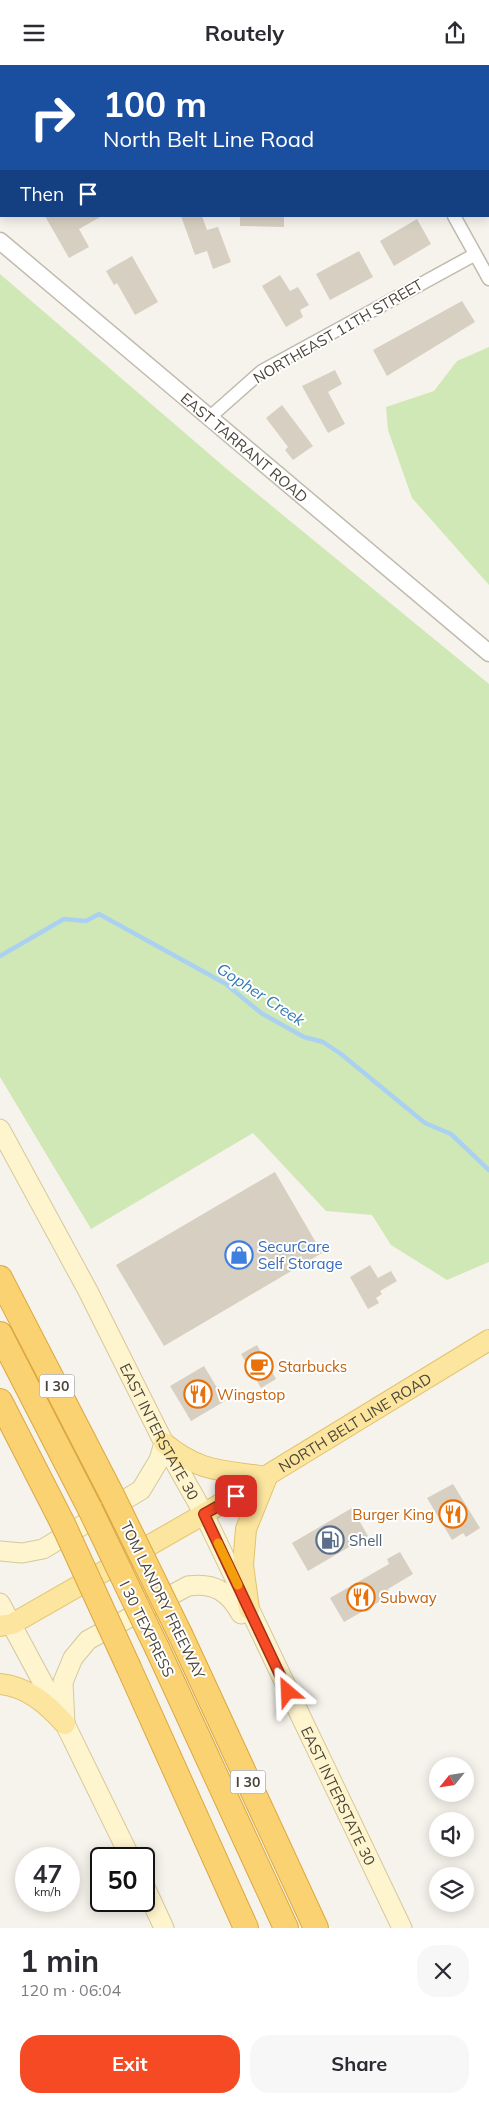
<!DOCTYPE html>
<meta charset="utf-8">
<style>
body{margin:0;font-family:Mulish,sans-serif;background:#f7f7f7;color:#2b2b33;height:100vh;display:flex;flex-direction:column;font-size:19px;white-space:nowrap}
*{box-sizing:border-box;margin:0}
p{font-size:16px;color:#7c7c81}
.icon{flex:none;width:28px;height:28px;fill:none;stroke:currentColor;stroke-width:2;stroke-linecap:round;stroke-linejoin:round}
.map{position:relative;height:1863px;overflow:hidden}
.panel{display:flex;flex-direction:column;background:#fff;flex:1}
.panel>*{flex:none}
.top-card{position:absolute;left:0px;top:0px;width:490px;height:152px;box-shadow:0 2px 12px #0003;background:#1a4fa0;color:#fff;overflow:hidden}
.needle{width:32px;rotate:240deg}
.tools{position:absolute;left:429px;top:1692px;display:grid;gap:10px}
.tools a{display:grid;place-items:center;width:45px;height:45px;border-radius:50%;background:#fff;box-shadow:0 2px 12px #0003;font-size:25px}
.speed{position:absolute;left:15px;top:1782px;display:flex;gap:10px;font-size:25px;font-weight:700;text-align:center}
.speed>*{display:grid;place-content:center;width:65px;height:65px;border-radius:50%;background:#fff;box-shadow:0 2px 12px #0003;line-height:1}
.speed small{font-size:12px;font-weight:400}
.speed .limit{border:2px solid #111;border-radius:8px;background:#fff;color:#111}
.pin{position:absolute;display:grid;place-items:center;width:42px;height:42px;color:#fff;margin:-21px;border-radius:10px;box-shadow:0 2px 8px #0006}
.me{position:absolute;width:55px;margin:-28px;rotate:334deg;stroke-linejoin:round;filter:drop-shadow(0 0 4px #0008)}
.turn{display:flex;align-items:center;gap:18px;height:105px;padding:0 20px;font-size:22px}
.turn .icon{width:65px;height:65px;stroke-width:2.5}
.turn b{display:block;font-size:35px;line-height:42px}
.then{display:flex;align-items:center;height:48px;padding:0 20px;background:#0003;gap:10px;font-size:19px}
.round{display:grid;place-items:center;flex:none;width:52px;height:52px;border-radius:20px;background:#f7f7f7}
.summary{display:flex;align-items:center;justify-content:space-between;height:85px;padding:0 20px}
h1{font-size:30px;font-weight:700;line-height:38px}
.action{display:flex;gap:10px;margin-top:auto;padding:10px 20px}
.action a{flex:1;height:58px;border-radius:20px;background:#f54a23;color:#fff;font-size:20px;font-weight:700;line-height:58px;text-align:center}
.action a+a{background:#f7f7f7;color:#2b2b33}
header{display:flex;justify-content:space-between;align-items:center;height:65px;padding:0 20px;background:#fff;font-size:22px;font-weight:700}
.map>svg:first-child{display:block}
.green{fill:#d0e8b6}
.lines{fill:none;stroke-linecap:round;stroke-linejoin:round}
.stream{stroke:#abd1f0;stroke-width:4.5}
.building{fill:#d7cfc1}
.minor-casing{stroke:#c1bbae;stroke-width:15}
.tertiary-casing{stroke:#c1bbae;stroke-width:19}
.secondary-casing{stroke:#d4c89c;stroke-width:21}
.primary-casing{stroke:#e2c36d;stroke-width:22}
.motorway-casing{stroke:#dba840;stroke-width:26}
.minor{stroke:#fff;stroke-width:12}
.tertiary{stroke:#fff;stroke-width:16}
.secondary{stroke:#fef4ce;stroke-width:19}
.primary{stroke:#fce59e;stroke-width:20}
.motorway{stroke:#fbd272;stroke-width:24}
.motorway-bridge-casing{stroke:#dba840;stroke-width:26;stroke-linecap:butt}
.motorway-bridge{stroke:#fbd272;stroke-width:24}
.route-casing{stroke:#9f3017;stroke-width:12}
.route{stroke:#f54a23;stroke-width:9}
.slow{stroke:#f59e0b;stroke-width:9}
.labels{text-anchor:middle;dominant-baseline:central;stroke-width:4;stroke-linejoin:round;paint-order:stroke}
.shield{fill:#fff;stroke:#807c74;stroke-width:1}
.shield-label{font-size:14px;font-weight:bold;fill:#4a4439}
.street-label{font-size:15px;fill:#4a4439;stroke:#fff}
.shop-label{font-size:15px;fill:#366cbe;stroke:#fff;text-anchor:start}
.food-label{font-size:15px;fill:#c56008;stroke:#fff;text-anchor:start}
.service-label{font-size:15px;fill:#4e5e75;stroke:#fff;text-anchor:start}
.water-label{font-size:16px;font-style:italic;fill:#337ab6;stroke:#fff}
</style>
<header><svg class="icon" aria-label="menu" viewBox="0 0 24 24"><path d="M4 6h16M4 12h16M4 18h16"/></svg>Routely<svg class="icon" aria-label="share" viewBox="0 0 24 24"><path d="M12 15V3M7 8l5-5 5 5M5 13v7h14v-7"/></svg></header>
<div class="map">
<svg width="489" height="1863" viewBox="0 0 489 1863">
<rect width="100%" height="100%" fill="#f6f3ec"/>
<path class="green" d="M0,209L228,405L489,619V1197L447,1215L391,1180L372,1150L326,1146L253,1068L91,1164L0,1012Z
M489,282V520L412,433L388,365L386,342L434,326L457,296Z"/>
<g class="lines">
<path class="stream" d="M0,891L64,854L86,856L99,849L226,919L261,948L304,972L323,977L341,989L425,1058L451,1069L489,1105"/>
</g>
<path class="building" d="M45,151H102L79,164L89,182L69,193Z
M181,151H202L207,165L218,162L231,197L213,204L207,186L195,190Z
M240,151H284V162L240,161Z
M417,154L431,179L394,201L380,176Z
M359,186L373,212L330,235L316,209Z
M132,191L158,237L135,250L117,218L114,220L106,206Z
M280,210L290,226L298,222L309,240L300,245L303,252L286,262L262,221Z
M462,236L475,257L387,311L373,285Z
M335,305L342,319L328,327L345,359L328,368L302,321Z
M282,340L313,381L293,395L285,385L288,382L266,353Z
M275,1107L322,1188L164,1281L116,1200Z
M370,1200L378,1213L391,1206L397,1216L380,1226L382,1229L376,1233L379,1238L368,1244L350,1212Z
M257,1280L276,1314L261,1323L241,1289Z
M204,1301L225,1336L191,1356L170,1321Z
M453,1419L480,1463L466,1472L463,1468L452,1475L427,1433Z
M352,1443L368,1471L308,1506L292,1478Z
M400,1487L413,1509L388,1524L391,1530L344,1557L330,1533L389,1499L387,1494Z"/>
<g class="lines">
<g class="minor-casing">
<path id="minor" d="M158,0L159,1
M378,0V1
M454,151L489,214
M210,352L262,306L474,190"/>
</g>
<g class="tertiary-casing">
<g id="tertiary">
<path id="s1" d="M0,176L489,588"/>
</g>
</g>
<g class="secondary-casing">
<g id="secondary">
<path id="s2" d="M0,1064L88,1226L164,1378L204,1449L402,1863"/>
<path d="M0,1486L22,1488L43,1484L141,1425L159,1395L164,1378"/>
<path d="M0,1538L65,1659L131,1794"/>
<path d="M65,1659L63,1617L73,1593L88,1575L188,1521C214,1517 229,1527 241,1549"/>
<path d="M144,1820L164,1863"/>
</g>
</g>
<g class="primary-casing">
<g id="primary">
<path d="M164,1378C200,1408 223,1405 267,1412"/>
<path d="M249,1544L243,1500L246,1464L267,1412"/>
<path id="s3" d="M0,1561L12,1559L204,1449L489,1275"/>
<path d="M0,1619C28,1622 47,1639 65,1659"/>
</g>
</g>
<g class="motorway-casing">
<path id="motorway" d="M0,1213L112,1430
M0,1269L90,1444
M0,1336L63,1459
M181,1571L316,1863
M158,1585L286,1863
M129,1603L246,1863"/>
</g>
<use href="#minor" class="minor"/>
<use href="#tertiary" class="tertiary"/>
<use href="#secondary" class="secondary"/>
<use href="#primary" class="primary"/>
<use href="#motorway" class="motorway"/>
<g class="motorway-bridge-casing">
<path id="motorway-bridge" d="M112,1430L181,1571
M90,1444L158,1585
M63,1459L129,1603"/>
</g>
<use href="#motorway-bridge" class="motorway-bridge"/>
</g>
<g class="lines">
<g class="route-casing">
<path id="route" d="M236,1431L204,1449L288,1627"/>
</g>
<use href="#route" class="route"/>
<path class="slow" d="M218,1478L238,1520"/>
</g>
<defs>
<g id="shop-ring" transform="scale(1.4375)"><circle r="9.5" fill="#fff" stroke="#3f7fe0" stroke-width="1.5"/><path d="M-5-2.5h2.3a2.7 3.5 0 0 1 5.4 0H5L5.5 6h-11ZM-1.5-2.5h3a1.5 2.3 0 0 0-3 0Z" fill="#3f7fe0"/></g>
<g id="cafe-ring" transform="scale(1.4375)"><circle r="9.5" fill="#fff" stroke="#e8710a" stroke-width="1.5"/><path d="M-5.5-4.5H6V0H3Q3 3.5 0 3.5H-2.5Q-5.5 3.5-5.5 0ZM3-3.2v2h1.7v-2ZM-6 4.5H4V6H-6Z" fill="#e8710a"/></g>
<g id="restaurant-ring" transform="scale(1.4375)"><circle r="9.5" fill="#fff" stroke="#e8710a" stroke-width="1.5"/><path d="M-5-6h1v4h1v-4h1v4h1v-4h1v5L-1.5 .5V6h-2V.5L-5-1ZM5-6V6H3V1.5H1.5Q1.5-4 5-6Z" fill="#e8710a"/></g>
<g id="fuel-ring" transform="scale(1.4375)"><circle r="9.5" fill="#fff" stroke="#5c6f8a" stroke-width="1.5"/><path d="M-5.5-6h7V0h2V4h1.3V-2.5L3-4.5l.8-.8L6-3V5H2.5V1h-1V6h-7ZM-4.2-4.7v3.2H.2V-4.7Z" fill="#5c6f8a"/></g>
</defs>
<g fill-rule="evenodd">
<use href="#shop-ring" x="239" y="1190"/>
<use href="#cafe-ring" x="259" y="1301"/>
<use href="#restaurant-ring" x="198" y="1329"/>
<use href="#restaurant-ring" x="453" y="1449"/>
<use href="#fuel-ring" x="330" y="1475"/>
<use href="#restaurant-ring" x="361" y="1532"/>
</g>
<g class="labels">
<g class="shield">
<rect x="39.5" y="1309.5" width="35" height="23" rx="4"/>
<rect x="230.5" y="1705.5" width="35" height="23" rx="4"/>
</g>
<g class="shield-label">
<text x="57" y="1321">I 30</text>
<text x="248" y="1717">I 30</text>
</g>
<g class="street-label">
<text transform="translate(338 266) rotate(-30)">NORTHEAST 11TH STREET</text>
<text stroke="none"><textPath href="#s1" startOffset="320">EAST TARRANT ROAD</textPath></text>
<text stroke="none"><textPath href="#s3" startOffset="410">NORTH BELT LINE ROAD</textPath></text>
<text stroke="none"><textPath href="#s2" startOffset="342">EAST INTERSTATE 30</textPath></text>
<text transform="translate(163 1535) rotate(64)">TOM LANDRY FREEWAY</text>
<text transform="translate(147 1564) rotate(64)">I 30 TEXPRESS</text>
<text stroke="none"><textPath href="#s2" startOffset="748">EAST INTERSTATE 30</textPath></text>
</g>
<g class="shop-label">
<text x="258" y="1181">SecurCare<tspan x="258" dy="17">Self Storage</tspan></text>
</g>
<g class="food-label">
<text x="278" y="1301">Starbucks</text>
<text x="217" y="1329">Wingstop</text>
<text x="434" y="1449" text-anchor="end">Burger King</text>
<text x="380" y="1532">Subway</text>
</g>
<g class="service-label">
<text x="349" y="1475">Shell</text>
</g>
<g class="water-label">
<text transform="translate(261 929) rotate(33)">Gopher Creek</text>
</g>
</g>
</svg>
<div class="tools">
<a><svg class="needle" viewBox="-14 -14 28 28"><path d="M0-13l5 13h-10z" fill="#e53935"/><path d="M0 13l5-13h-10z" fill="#7c7c81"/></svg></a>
<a><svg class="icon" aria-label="sound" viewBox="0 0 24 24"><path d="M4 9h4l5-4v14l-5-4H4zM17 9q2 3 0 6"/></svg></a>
<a><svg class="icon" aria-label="layers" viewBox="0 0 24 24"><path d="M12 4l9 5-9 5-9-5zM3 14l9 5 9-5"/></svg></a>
</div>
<div class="speed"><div>47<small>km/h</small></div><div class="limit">50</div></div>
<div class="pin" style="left:236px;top:1431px;background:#d93025"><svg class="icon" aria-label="arrive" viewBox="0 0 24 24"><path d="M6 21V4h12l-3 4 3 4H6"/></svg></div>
<svg class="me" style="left:288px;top:1627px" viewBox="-20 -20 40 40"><path d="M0-17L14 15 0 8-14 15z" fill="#f54a23" stroke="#fff" stroke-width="4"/></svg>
<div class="top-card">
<div class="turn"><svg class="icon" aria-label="right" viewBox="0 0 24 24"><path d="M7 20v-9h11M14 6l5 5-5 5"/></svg><div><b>100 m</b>North Belt Line Road</div></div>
<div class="then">Then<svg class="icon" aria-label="arrive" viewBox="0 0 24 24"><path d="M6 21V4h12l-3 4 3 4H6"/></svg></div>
</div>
</div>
<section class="panel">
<div class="summary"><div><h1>1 min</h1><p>120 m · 06:04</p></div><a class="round"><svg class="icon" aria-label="close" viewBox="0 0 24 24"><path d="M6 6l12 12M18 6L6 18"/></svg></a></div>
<div class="action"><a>Exit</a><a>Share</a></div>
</section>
